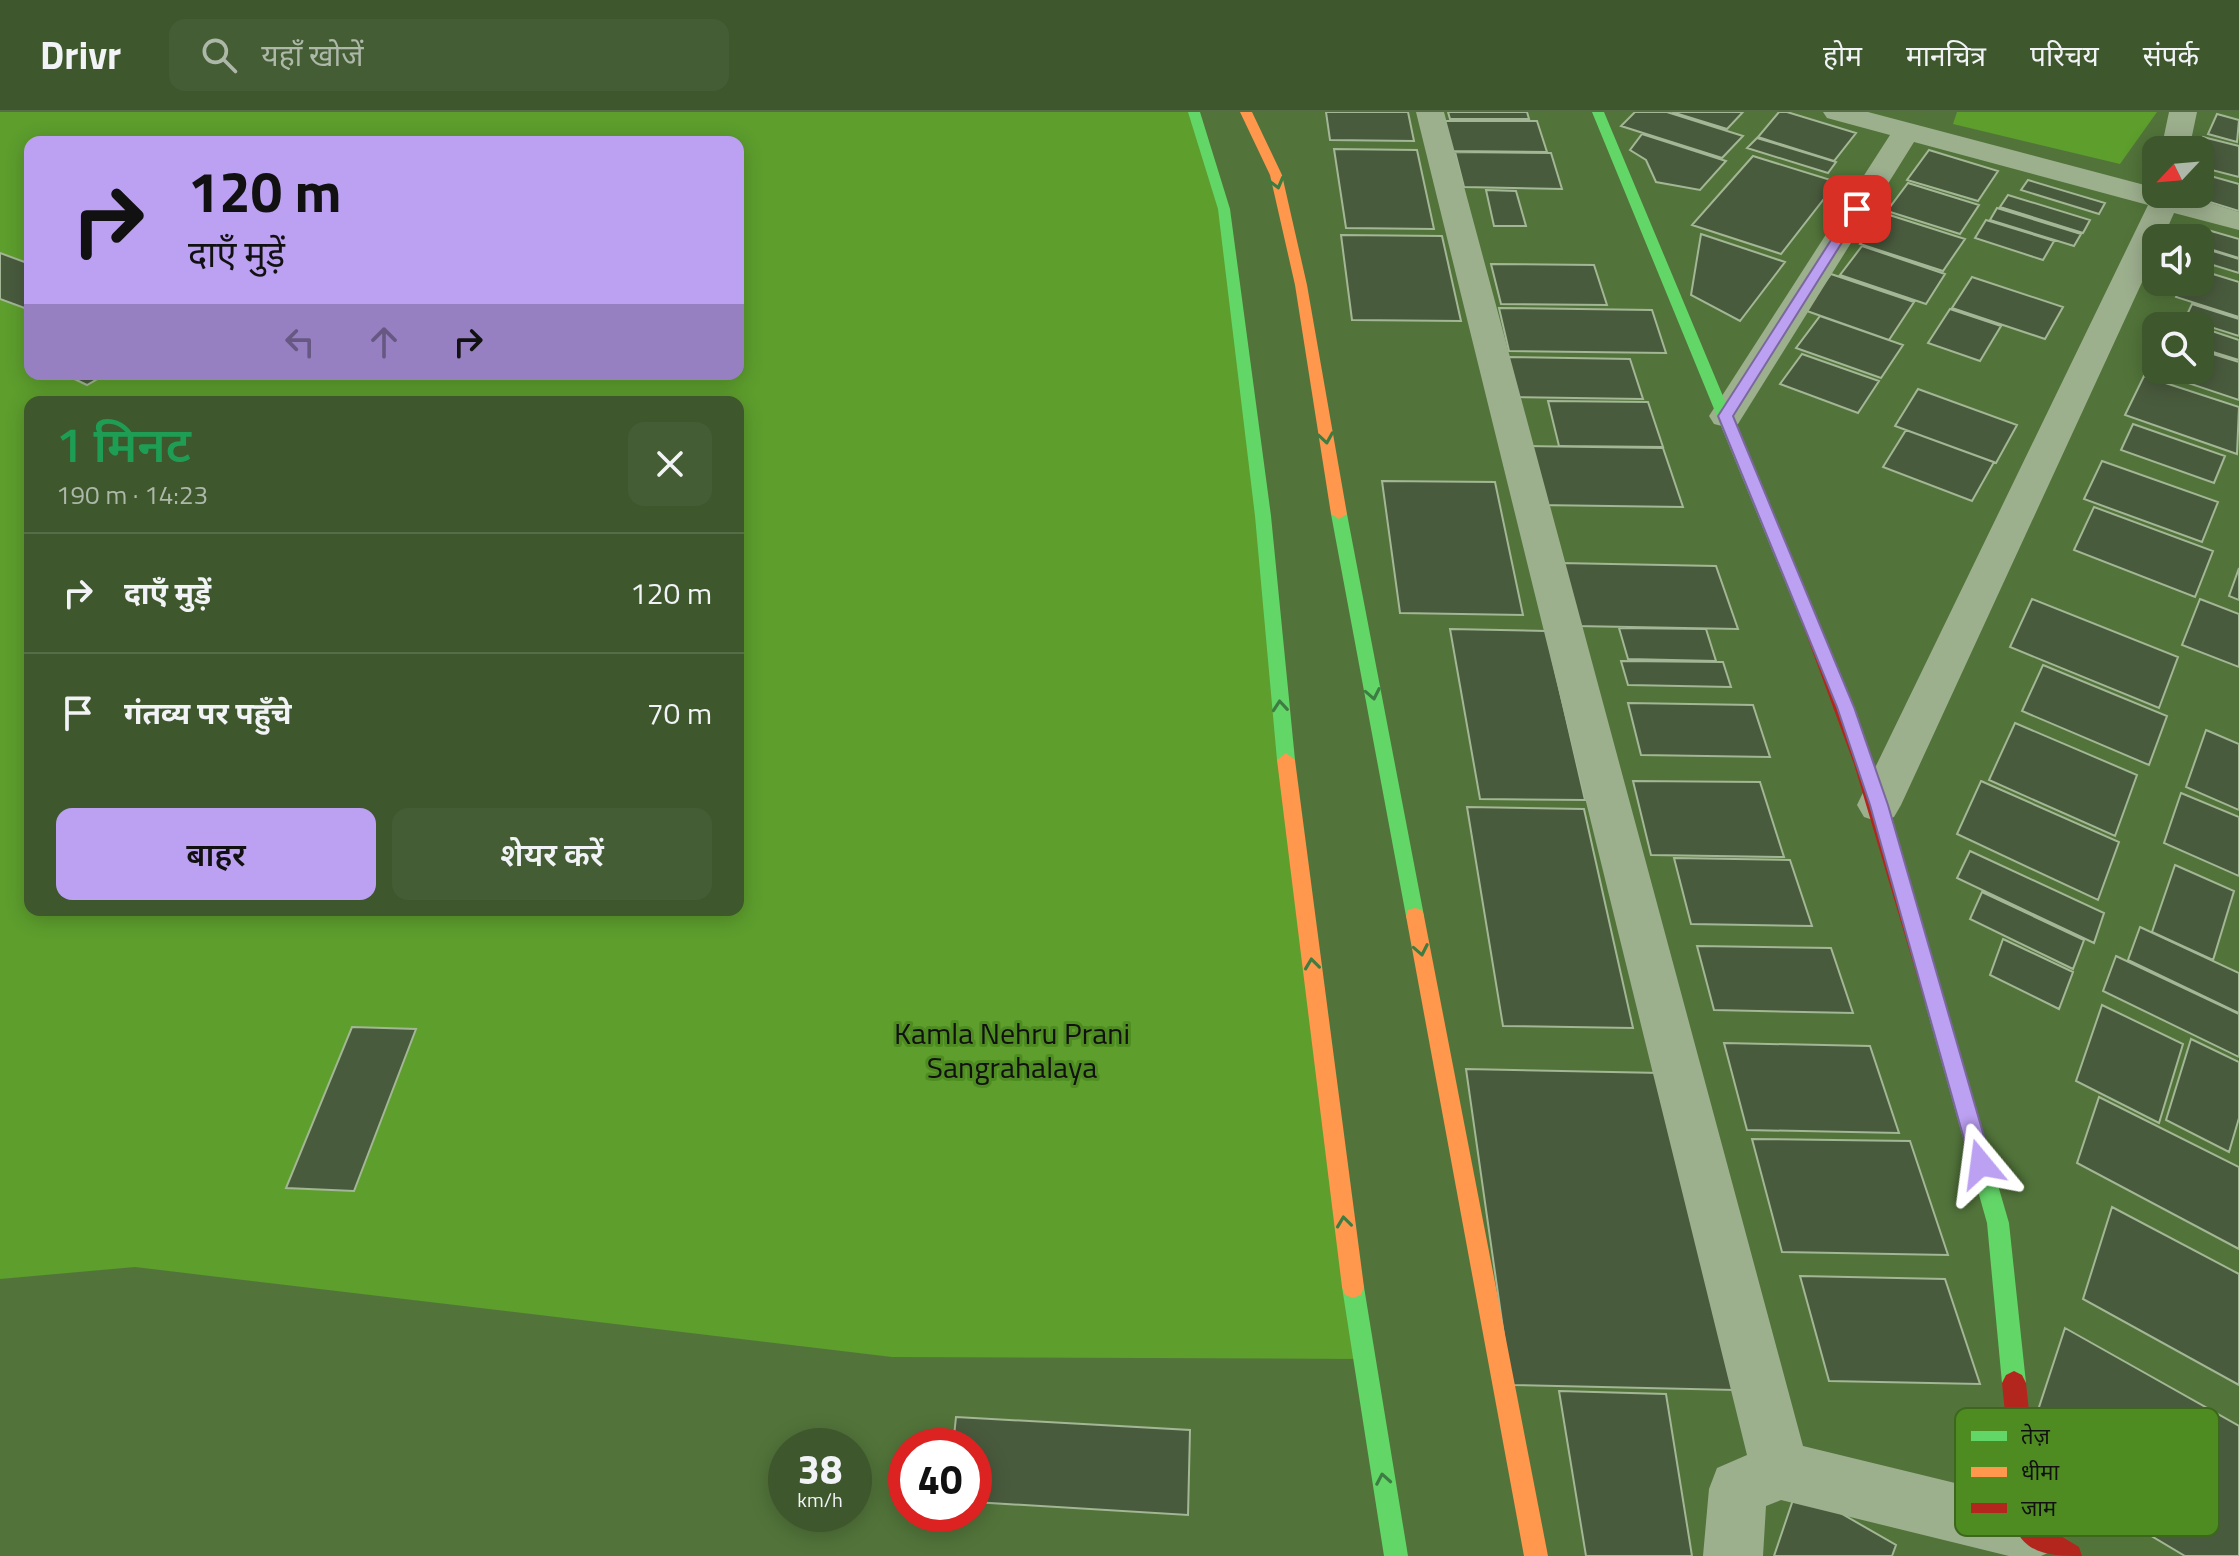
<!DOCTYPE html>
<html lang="hi">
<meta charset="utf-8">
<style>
body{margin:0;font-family:"Titillium Web","Noto Sans Devanagari",sans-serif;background:#455d34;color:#f1f3f6;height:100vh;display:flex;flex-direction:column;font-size:30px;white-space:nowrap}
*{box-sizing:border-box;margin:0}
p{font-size:26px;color:#adb8a9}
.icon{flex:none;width:44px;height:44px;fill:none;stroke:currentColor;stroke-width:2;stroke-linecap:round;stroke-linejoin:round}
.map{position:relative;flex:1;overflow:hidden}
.side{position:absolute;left:24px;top:284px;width:720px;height:520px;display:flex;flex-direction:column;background:#3e572c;border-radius:16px;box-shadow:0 4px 20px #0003}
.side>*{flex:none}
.hud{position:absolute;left:24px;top:24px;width:720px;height:244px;border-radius:16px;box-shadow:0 4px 20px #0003;background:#bca0f2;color:#111;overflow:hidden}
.needle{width:52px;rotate:244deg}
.controls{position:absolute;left:2142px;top:24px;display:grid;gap:16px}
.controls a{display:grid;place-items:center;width:72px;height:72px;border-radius:16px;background:#3e572c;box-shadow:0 4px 20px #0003;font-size:40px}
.speed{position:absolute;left:768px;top:1316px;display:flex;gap:16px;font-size:40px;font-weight:700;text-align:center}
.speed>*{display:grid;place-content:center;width:104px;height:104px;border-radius:50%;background:#3e572c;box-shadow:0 4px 20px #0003;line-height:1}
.speed small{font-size:20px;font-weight:400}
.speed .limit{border:12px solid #d22;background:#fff;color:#111}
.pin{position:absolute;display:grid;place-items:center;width:68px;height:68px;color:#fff;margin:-34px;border-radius:16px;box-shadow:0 4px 12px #0006}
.me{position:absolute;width:88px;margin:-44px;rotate:344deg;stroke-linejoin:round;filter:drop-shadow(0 0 6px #0008)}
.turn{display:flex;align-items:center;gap:28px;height:168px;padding:0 32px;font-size:36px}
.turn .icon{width:104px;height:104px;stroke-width:2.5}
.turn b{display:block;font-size:56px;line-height:68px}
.lanes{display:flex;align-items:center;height:76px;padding:0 32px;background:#0003;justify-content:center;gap:40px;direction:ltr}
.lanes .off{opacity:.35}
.round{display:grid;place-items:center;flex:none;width:84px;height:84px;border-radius:16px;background:#455d34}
.overview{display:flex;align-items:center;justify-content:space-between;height:136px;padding:0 32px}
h1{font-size:48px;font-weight:600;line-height:60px;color:#1e9e55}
.primary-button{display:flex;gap:16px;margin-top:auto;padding:16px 32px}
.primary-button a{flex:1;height:92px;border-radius:16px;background:#bca0f2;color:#111;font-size:32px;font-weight:600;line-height:92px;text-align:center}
.primary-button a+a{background:#455d34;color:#f1f3f6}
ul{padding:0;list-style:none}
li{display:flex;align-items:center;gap:24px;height:120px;padding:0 32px;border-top:2px solid #576d48}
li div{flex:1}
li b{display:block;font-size:30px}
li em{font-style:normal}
header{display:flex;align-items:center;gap:48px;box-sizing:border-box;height:112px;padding:0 40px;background:#3e572c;border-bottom:2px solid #576d48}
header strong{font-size:38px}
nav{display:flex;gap:44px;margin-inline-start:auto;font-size:28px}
.search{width:560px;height:72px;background:#455d34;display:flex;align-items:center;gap:20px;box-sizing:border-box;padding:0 28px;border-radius:16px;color:#adb8a9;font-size:30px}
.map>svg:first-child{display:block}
.green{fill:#5d9e2d;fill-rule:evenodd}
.building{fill:#495b3d;stroke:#a3b695;stroke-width:2}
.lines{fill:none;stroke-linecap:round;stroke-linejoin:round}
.street{fill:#9db08e;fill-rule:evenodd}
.fast{fill:#63d668;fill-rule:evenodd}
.slow{fill:#ff974d;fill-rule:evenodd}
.jam{fill:#b3261e;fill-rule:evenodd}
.oneway{stroke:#3e7d41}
.route{fill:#bca0f2;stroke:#7a689d;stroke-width:2}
.labels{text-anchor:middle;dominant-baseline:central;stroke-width:6;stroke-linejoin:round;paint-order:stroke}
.park-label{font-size:30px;fill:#111;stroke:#4e8c21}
.key{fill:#4e8c21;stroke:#3c671c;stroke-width:2}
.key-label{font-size:22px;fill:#111}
</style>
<header>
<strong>Drivr</strong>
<div class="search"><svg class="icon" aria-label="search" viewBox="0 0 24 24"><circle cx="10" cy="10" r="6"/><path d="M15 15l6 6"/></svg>यहाँ खोजें</div>
<nav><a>होम</a><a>मानचित्र</a><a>परिचय</a><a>संपर्क</a></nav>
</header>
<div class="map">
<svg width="2239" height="1444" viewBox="0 0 2239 1444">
<rect width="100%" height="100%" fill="#52743a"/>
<path class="green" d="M0,0H1194L1224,97L1362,1247L892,1245L135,1155L0,1167ZM30,30H738V262H30ZM30,290H738V798H30Z
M1957,0H2157L2120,52L1953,12Z"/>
<path class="building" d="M1326,0H1408L1414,29L1330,28Z
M1448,0H1527L1529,7H1450Z
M1635,0H1667L1743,24L1722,46L1621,14Z
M1672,0H1743L1727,17Z
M1779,0H1787L1856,21L1834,49L1758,25Z
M2217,2L2239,8L2237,30L2208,22Z
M1444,9H1537L1547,40L1452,39Z
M1642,22L1726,49L1700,78L1656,70L1646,48L1630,38Z
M2203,25L2239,34V65L2200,55L2198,38Z
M1757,26L1836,50L1828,61L1747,36Z
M1334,37L1417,38L1434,117L1346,116Z
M1929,38L1998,59L1978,89L1907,68Z
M1455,40L1551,41L1562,77L1464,75Z
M1753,44L1837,70L1781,142L1692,113Z
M2200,61L2239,72V99L2187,83L2200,82Z
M2028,68L2105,91L2099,102L2021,78Z
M1908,71L1979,93L1960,122L1887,99Z
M1486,78L1516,79L1526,114H1494Z
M2008,83L2090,108L2083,121L2000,95Z
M1997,96L2081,122L2074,134L1990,108Z
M1883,101L1965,127L1943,159L1860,132Z
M1986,108L2054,129L2043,148L1975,126Z
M2194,114L2239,127V146L2200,134V126H2187Z
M1701,122L1785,150L1740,209L1691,183Z
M1341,123L1442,124L1461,209L1352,208Z
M1862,134L1945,162L1926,192L1840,163Z
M2200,135L2239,147V161L2200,149Z
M0,141L30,152V198L0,187Z
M1491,152L1594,153L1607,193L1501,192Z
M2200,158L2239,170V205L2176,185L2183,170H2200Z
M1831,162L1914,190L1889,228L1804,198Z
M1972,165L2063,195L2045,227L1952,196Z
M2192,192L2239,207V224L2185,207Z
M1499,196L1652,198L1666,241L1509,239Z
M1950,197L2001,214L1980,249L1928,231Z
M1820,204L1903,233L1881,266L1796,236Z
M2200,215L2239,228V248L2200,236Z
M2156,236V258H2200V238L2239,250V288L2146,257Z
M1802,242L1879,269L1858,301L1780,272Z
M1505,245L1630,247L1643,287L1515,285Z
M64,262H106L87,273Z
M2144,264L2239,295L2237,342L2125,303Z
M1918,277L2017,313L1996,351L1895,314Z
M1548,289L1648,290L1663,335L1559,334Z
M2133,312L2225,344L2214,371L2121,338Z
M1906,318L1994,350L1972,389L1883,355Z
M1522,334L1663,336L1683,395L1536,393Z
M2102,349L2218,390L2202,430L2084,387Z
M1382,369L1495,370L1523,503L1400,501Z
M2094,395L2213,439L2195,485L2074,438Z
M1560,451L1716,454L1738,517L1576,514Z
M2239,456V488L2229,484Z
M2032,487L2178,545L2159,596L2010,535Z
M2200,487L2239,502V555L2182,533Z
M1619,516L1706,517L1716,549L1628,547Z
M1450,517L1546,519L1585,688L1480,687Z
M1621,549L1723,550L1731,575L1628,573Z
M2043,553L2167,604L2149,653L2022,599Z
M1628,591L1753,593L1770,645L1641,643Z
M2015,611L2137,663L2115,724L1989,668Z
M2206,618L2239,632V698L2186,675Z
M1633,669L1760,670L1784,745L1651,743Z
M1981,669L2119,730L2098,788L1957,722Z
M2181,681L2239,705V764L2164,731Z
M1467,695L1584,697L1633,916L1503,914Z
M1970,739L2104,801L2094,831L1957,766Z
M1674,746L1790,748L1812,814L1691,812Z
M2175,753L2234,779L2213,848L2152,820Z
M1982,780L2084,828L2073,857L1970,807Z
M2140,815L2239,861V901L2128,848Z
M2003,827L2073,860L2059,897L1990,863Z
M1697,834L1831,836L1853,901L1714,898Z
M2116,844L2239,902V945L2103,879Z
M2102,893L2183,932L2159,1011L2076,969Z
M352,915L416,917L354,1079L286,1076Z
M2191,927L2239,950V1006L2229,1040L2166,1008Z
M1724,931L1870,934L1899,1021L1747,1018Z
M1466,957L1661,961L1735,1278L1511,1273Z
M2099,985L2239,1055V1137L2077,1051Z
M1752,1027L1910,1029L1948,1143L1782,1140Z
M2112,1095L2239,1162V1273L2083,1187Z
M1800,1164L1945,1167L1980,1272L1829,1269Z
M2065,1216L2239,1314V1444H2185L2022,1347Z
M1559,1279L1666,1282L1692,1444H1586Z
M956,1305L1190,1318L1188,1403L974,1390V1334H953Z
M1797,1376L1896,1433L1892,1444H1774Z"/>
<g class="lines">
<path class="street" d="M1416,0H1444L1803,1334L2029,1389L2050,1398L2059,1419L2050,1440L2041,1444H2009L1781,1388L1766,1394L1763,1444H1703L1709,1377L1717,1356L1747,1343Z
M1823,0H1868L2156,76V82H2181L2239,100V118L2174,101L2163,126H2156V140L1901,693L1894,705L1879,710L1864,705L1857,693L2148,93L1914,30L1738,312L1726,315L1714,312L1709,304L1890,23L1827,6Z
M2169,0H2197L2189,38H2161Z"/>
<path class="fast" d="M1188,0H1200L1230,97L1271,404L1295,648L1286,655L1277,648L1255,404L1218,97Z
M1592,0H1604L1818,511L1816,515L1810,517L1802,511Z
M1339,397L1347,402L1424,804L1422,810L1415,812L1408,810L1406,804L1331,402Z
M1935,882L1942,885L1945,891L2009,1111L2026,1271L2022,1279L2014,1283L2006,1279L2002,1271L1987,1111L1925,891L1928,885Z
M1353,1164L1361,1167L1364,1175L1408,1444H1384L1342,1175L1345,1167Z"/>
<path class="slow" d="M1240,0H1252L1282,63L1307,173L1347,402L1339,407L1331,402L1295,173L1270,63Z
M1286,641L1295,648L1364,1175L1361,1183L1353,1186L1345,1183L1342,1175L1277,648Z
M1415,796L1422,798L1424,804L1548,1444H1524L1406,804L1408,798Z"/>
<path class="jam" d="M1810,505C1835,514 1931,845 1945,891L1942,897L1935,900L1928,897L1925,891L1854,652L1802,511Z
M2014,1259L2022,1263L2026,1271L2041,1412L2079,1435L2082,1444C2058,1444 2028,1444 2017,1419L2002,1271L2006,1263Z"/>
</g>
<defs><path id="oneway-chevron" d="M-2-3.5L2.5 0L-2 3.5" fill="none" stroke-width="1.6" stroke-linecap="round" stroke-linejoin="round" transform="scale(2)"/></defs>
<g class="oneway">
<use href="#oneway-chevron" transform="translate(1277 71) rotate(75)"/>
<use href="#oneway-chevron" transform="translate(1326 326) rotate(81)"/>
<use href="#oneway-chevron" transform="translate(1373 582) rotate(79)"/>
<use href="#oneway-chevron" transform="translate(1280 594) rotate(-95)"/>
<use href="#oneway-chevron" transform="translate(1421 838) rotate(79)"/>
<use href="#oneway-chevron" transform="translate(1312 852) rotate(-97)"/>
<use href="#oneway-chevron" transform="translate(1344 1110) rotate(-97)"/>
<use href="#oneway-chevron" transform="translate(1383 1367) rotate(-100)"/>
</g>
<path class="route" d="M1857,94L1863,97L1733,304L1854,595L1888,693L1992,1052L1989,1059L1981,1062L1974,1059L1971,1052L1870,693L1837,595L1718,304L1851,97Z"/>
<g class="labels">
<g class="park-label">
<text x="1012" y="921">Kamla Nehru Prani<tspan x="1012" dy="34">Sangrahalaya</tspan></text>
</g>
</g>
<rect x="1955" y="1296" width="264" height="128" rx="12" class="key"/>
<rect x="1971" y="1319" width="36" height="10" fill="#63d668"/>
<rect x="1971" y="1355" width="36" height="10" fill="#ff974d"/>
<rect x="1971" y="1391" width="36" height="10" fill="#b3261e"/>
<g class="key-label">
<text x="2021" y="1332">तेज़</text>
<text x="2021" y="1368">धीमा</text>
<text x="2021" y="1404">जाम</text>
</g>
</svg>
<div class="controls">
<a><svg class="needle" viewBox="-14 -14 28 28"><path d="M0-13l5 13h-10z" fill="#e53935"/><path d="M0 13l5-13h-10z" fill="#adb8a9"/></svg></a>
<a><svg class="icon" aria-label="sound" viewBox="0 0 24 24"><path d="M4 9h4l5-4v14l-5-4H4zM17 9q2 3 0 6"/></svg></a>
<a><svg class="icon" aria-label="search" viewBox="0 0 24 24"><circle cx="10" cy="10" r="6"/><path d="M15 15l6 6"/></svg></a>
</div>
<div class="speed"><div>38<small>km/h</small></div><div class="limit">40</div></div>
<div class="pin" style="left:1857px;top:97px;background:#d93025"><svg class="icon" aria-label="arrive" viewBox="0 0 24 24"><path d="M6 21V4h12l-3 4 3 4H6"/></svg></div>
<svg class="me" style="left:1981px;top:1052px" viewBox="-20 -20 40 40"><path d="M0-17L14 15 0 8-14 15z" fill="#bca0f2" stroke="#fff" stroke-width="4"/></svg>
<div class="hud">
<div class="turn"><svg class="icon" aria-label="right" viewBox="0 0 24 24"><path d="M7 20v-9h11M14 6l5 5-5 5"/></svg><div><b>120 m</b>दाएँ मुड़ें</div></div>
<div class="lanes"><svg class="icon off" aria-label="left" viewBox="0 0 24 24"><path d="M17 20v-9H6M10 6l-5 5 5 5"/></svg><svg class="icon off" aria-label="ahead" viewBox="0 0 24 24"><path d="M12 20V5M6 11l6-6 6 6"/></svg><svg class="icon" aria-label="right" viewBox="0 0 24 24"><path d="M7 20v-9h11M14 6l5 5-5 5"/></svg></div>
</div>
<section class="side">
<div class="overview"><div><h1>1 मिनट</h1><p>190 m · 14:23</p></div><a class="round"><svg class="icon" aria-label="close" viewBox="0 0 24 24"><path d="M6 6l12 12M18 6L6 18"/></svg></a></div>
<ul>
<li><svg class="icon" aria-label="right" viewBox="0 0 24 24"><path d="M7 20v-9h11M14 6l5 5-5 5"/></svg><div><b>दाएँ मुड़ें</b></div><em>120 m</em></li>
<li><svg class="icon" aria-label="arrive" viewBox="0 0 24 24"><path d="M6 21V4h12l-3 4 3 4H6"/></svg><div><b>गंतव्य पर पहुँचे</b></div><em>70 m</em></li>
</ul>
<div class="primary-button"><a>बाहर</a><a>शेयर करें</a></div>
</section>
</div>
